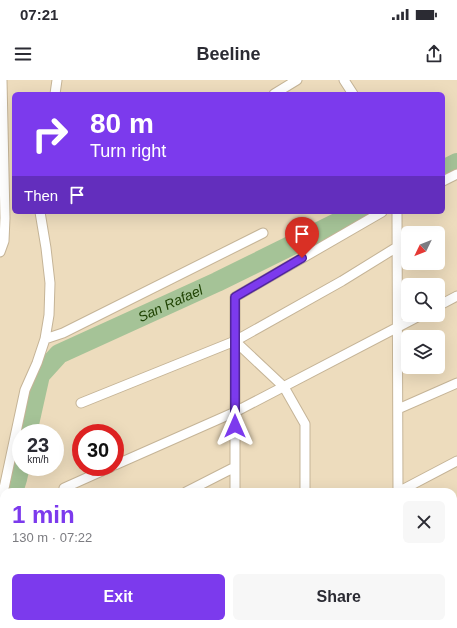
<!DOCTYPE html>
<meta charset="utf-8">
<style>
body{margin:0;font-family:Helvetica,sans-serif;background:#f7f7f7;color:#2b2b33;height:100vh;display:flex;flex-direction:column;font-size:15px;white-space:nowrap}
*{box-sizing:border-box;margin:0}
p{font-size:13px;color:#7c7c81}
.icon{flex:none;width:22px;height:22px;fill:none;stroke:currentColor;stroke-width:2;stroke-linecap:round;stroke-linejoin:round}
.map{position:relative;flex:1;overflow:hidden}
.drawer{position:absolute;left:0px;top:408px;width:457px;height:140px;display:flex;flex-direction:column;background:#fff;border-radius:12px 12px 0 0;box-shadow:0 4px 16px #0002}
.drawer>*{flex:none}
.guide{position:absolute;left:12px;top:12px;width:433px;height:122px;border-radius:6px;box-shadow:0 4px 16px #0002;background:#7c3aed;color:#fff;overflow:hidden}
.needle{width:26px;rotate:227deg}
.fabs{position:absolute;left:401px;top:146px;display:grid;gap:8px}
.fabs a{display:grid;place-items:center;width:44px;height:44px;border-radius:6px;background:#fff;box-shadow:0 4px 16px #0002;font-size:20px}
.speed{position:absolute;left:12px;top:344px;display:flex;gap:8px;font-size:20px;font-weight:700;text-align:center}
.speed>*{display:grid;place-content:center;width:52px;height:52px;border-radius:50%;background:#fff;box-shadow:0 4px 16px #0002;line-height:1}
.speed small{font-size:10px;font-weight:400}
.speed .limit{border:6px solid #d22;background:#fff;color:#111}
.pin{position:absolute;display:grid;place-items:center;width:34px;height:34px;color:#fff;margin:-41px -17px;border-radius:50% 50% 50% 0;rotate:-45deg;box-shadow:0 0 4px #0007}
.pin .icon{rotate:45deg}
.me{position:absolute;width:44px;margin:-22px;rotate:0deg;stroke-linejoin:round;filter:drop-shadow(0 0 3px #0008)}
.turn{display:flex;align-items:center;gap:14px;height:84px;padding:0 12px;font-size:18px}
.turn .icon{width:52px;height:52px;stroke-width:2.5}
.turn b{display:block;font-size:28px;line-height:34px}
.then{display:flex;align-items:center;height:38px;padding:0 12px;background:#0003;gap:8px;font-size:15px}
.round{display:grid;place-items:center;flex:none;width:42px;height:42px;border-radius:6px;background:#f7f7f7}
.head{display:flex;align-items:center;justify-content:space-between;height:68px;padding:0 12px}
h1{font-size:24px;font-weight:700;line-height:30px;color:#7c3aed}
.button{display:flex;gap:8px;margin-top:auto;padding:8px 12px}
.button a{flex:1;height:46px;border-radius:6px;background:#7c3aed;color:#fff;font-size:16px;font-weight:700;line-height:46px;text-align:center}
.button a+a{background:#f7f7f7;color:#2b2b33}
.status{display:flex;justify-content:space-between;align-items:center;height:28px;padding:0 20px;background:#fff;direction:ltr}
.status svg{height:11px;fill:currentColor}
header{display:flex;justify-content:space-between;align-items:center;height:52px;padding:0 12px;background:#fff;font-size:18px;font-weight:700}
.map>svg:first-child{display:block}
.lines{fill:none;stroke-linecap:round;stroke-linejoin:round}
.river{stroke:#a5c397;stroke-width:20}
.street-casing{stroke:#c5b497;stroke-width:11}
.street{stroke:#fff;stroke-width:9}
.route-casing{stroke:#51269a;stroke-width:10}
.route{stroke:#7c3aed;stroke-width:7}
.labels{text-anchor:middle;dominant-baseline:central;stroke-width:4;stroke-linejoin:round;paint-order:stroke}
.water-label{font-size:14px;font-style:italic;fill:#1f4303;stroke:#eddcbd}
</style>
<div class="status"><b>07:21</b><svg viewBox="0 0 49 12"><path d="M0 12V9h3v3zM5 12V6h3v6zM10 12V3h3v9zM15 12V0h3v12zM26 1h20v11H26zM47 4h2v5h-2z"/></svg></div>
<header><svg class="icon" aria-label="menu" viewBox="0 0 24 24"><path d="M4 6h16M4 12h16M4 18h16"/></svg>Beeline<svg class="icon" aria-label="share" viewBox="0 0 24 24"><path d="M12 15V3M7 8l5-5 5 5M5 13v7h14v-7"/></svg></header>
<div class="map">
<svg width="457" height="548" viewBox="0 0 457 548">
<rect width="100%" height="100%" fill="#eddcbd"/>
<g class="lines">
<g class="river">
<path d="M443,90L457,83"/>
<path id="s1" d="M27,353L40,295L59,274L217,202L359,132"/>
<path d="M13,412L17,399L21,381"/>
<path d="M1,548L4,506"/>
</g>
<g class="street-casing">
<path id="street" d="M344,0L353,14
M55,14L57,0
M274,14L297,0
M443,101L457,94
M397,132L398,412
M0,172L4,161L5,138L2,0
M438,226L457,216
M45,259L63,253L263,153
M235,261L284,307L305,344V412
M81,323L235,261L342,201L397,167
M398,329L457,303
M115,385L235,332L421,235
M64,408L111,387
M186,412L235,387
M235,412V217L382,132
M398,412L457,381
M453,426L457,424
M0,427L25,310L37,283L45,259L49,235L50,203L46,168L40,132
M453,492L457,489
M306,544L308,548
M399,544V548
M180,548L187,544
M234,548V544"/>
</g>
<use href="#street" class="street"/>
</g>
<g class="lines">
<g class="route-casing">
<path id="route" d="M235,346V217L302,178"/>
</g>
<use href="#route" class="route"/>
</g>
<g class="labels">
<g class="water-label">
<text stroke="none"><textPath href="#s1" startOffset="210">San Rafael</textPath></text>
</g>
</g>
</svg>
<div class="fabs">
<a><svg class="needle" viewBox="-14 -14 28 28"><path d="M0-13l5 13h-10z" fill="#e53935"/><path d="M0 13l5-13h-10z" fill="#7c7c81"/></svg></a>
<a><svg class="icon" aria-label="search" viewBox="0 0 24 24"><circle cx="10" cy="10" r="6"/><path d="M15 15l6 6"/></svg></a>
<a><svg class="icon" aria-label="layers" viewBox="0 0 24 24"><path d="M12 4l9 5-9 5-9-5zM3 14l9 5 9-5"/></svg></a>
</div>
<div class="speed"><div>23<small>km/h</small></div><div class="limit">30</div></div>
<div class="pin" style="left:302px;top:178px;background:#d93025"><svg class="icon" aria-label="arrive" viewBox="0 0 24 24"><path d="M6 21V4h12l-3 4 3 4H6"/></svg></div>
<svg class="me" style="left:235px;top:346px" viewBox="-20 -20 40 40"><path d="M0-17L14 15 0 8-14 15z" fill="#7c3aed" stroke="#fff" stroke-width="4"/></svg>
<div class="guide">
<div class="turn"><svg class="icon" aria-label="right" viewBox="0 0 24 24"><path d="M7 20v-9h11M14 6l5 5-5 5"/></svg><div><b>80 m</b>Turn right</div></div>
<div class="then">Then<svg class="icon" aria-label="arrive" viewBox="0 0 24 24"><path d="M6 21V4h12l-3 4 3 4H6"/></svg></div>
</div>
<section class="drawer">
<div class="head"><div><h1>1 min</h1><p>130 m · 07:22</p></div><a class="round"><svg class="icon" aria-label="close" viewBox="0 0 24 24"><path d="M6 6l12 12M18 6L6 18"/></svg></a></div>
<div class="button"><a>Exit</a><a>Share</a></div>
</section>
</div>
